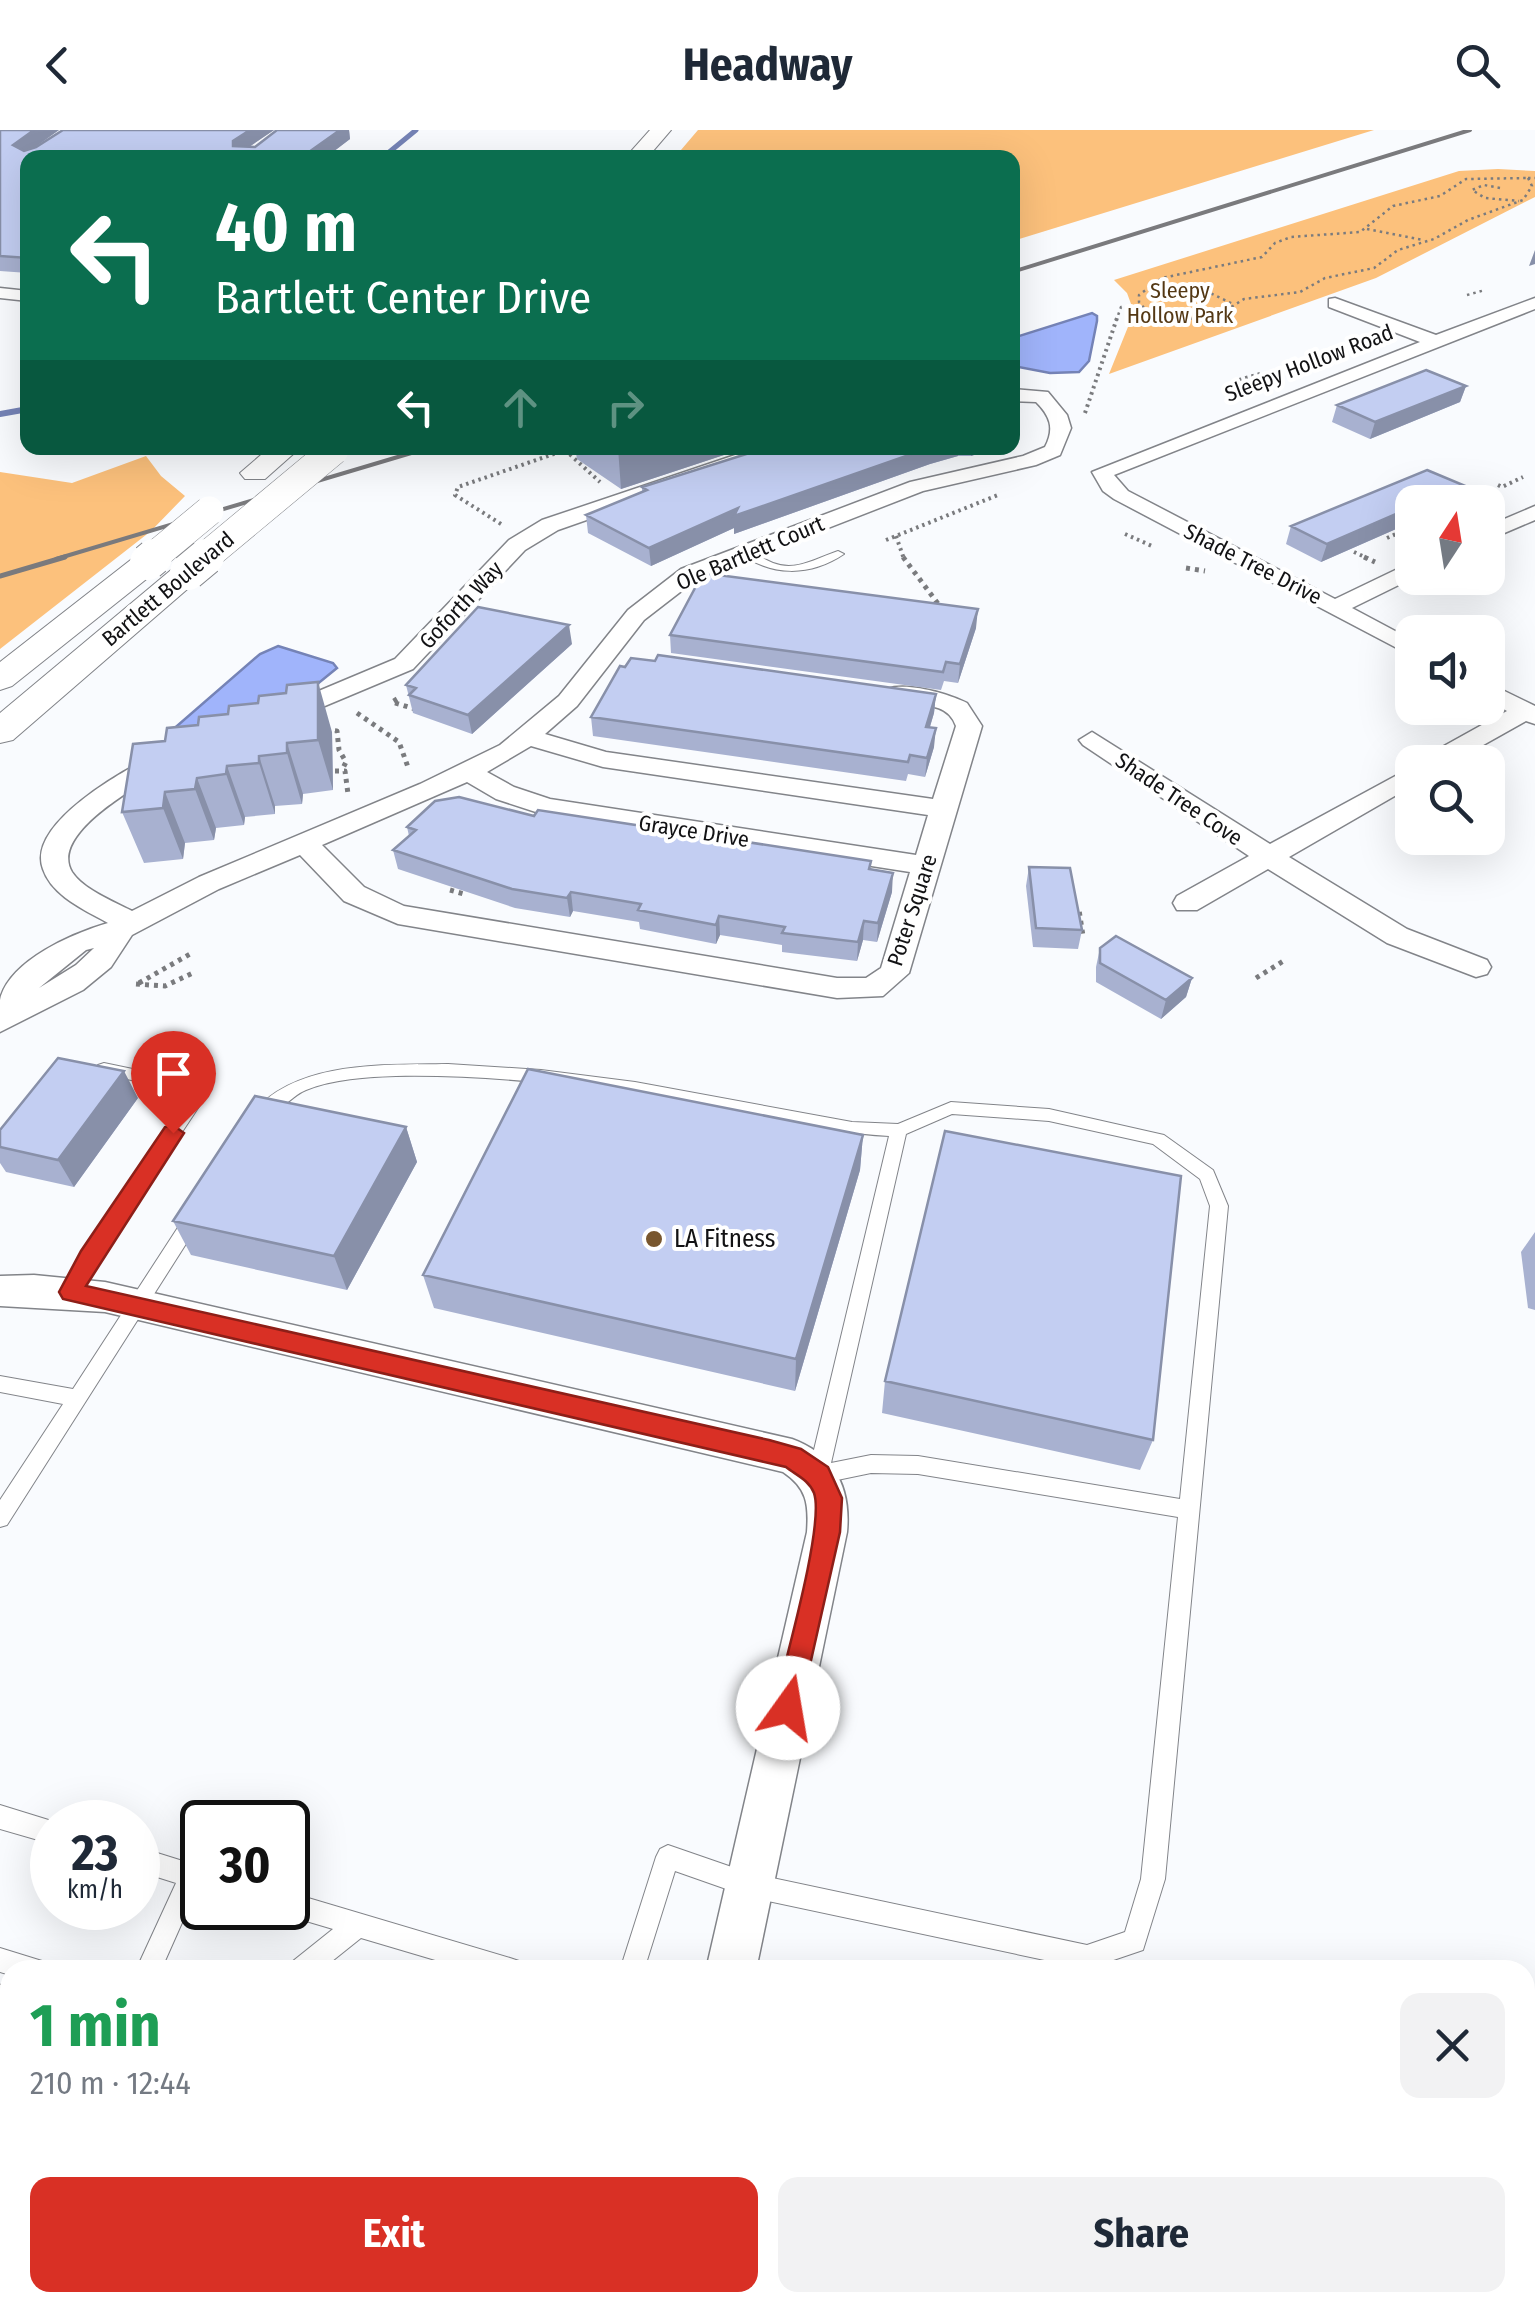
<!DOCTYPE html>
<meta charset="utf-8">
<style>
body{margin:0;font-family:"Fira Sans Condensed",sans-serif;background:#f2f2f3;color:#1f2937;height:100vh;display:flex;flex-direction:column;font-size:38px;white-space:nowrap}
*{box-sizing:border-box;margin:0}
p{font-size:32px;color:#747a83}
.icon{flex:none;width:55px;height:55px;fill:none;stroke:currentColor;stroke-width:2;stroke-linecap:round;stroke-linejoin:round}
.map{position:relative;flex:1;overflow:hidden}
.side{position:absolute;left:0px;top:1830px;width:1535px;height:352px;display:flex;flex-direction:column;background:#fff;border-radius:30px 30px 0 0;box-shadow:0 10px 40px #0002}
.side>*{flex:none}
.top-card{position:absolute;left:20px;top:20px;width:1000px;height:305px;border-radius:20px;box-shadow:0 10px 40px #0002;background:#0b6e4f;color:#fff;overflow:hidden}
.needle{width:65px;rotate:12deg}
.tools{position:absolute;left:1395px;top:355px;display:grid;gap:20px}
.tools a{display:grid;place-items:center;width:110px;height:110px;border-radius:20px;background:#fff;box-shadow:0 10px 40px #0002;font-size:50px}
.speed{position:absolute;left:30px;top:1670px;display:flex;gap:20px;font-size:50px;font-weight:700;text-align:center}
.speed>*{display:grid;place-content:center;width:130px;height:130px;border-radius:50%;background:#fff;box-shadow:0 10px 40px #0002;line-height:1}
.speed small{font-size:25px;font-weight:400}
.speed .limit{border:5px solid #111;border-radius:15px;background:#fff;color:#111}
.pin{position:absolute;display:grid;place-items:center;width:85px;height:85px;color:#fff;margin:-102px -42px;border-radius:50% 50% 50% 0;rotate:-45deg;box-shadow:0 0 10px #0007}
.pin .icon{rotate:45deg}
.me{position:absolute;width:110px;margin:-55px;rotate:13deg;stroke-linejoin:round;filter:drop-shadow(0 0 8px #0008)}
.turn{display:flex;align-items:center;gap:35px;height:210px;padding:0 30px;font-size:45px}
.turn .icon{width:130px;height:130px;stroke-width:2.5}
.turn b{display:block;font-size:70px;line-height:85px}
.lanes{display:flex;align-items:center;height:95px;padding:0 30px;background:#0003;justify-content:center;gap:50px;direction:ltr}
.lanes .off{opacity:.35}
.round{display:grid;place-items:center;flex:none;width:105px;height:105px;border-radius:20px;background:#f2f2f3}
.headline{display:flex;align-items:center;justify-content:space-between;height:170px;padding:0 30px}
h1{font-size:60px;font-weight:700;line-height:75px;color:#1e9e55}
.cta{display:flex;gap:20px;margin-top:auto;padding:20px 30px}
.cta a{flex:1;height:115px;border-radius:20px;background:#d93025;color:#fff;font-size:40px;font-weight:700;line-height:115px;text-align:center}
.cta a+a{background:#f2f2f3;color:#1f2937}
header{display:flex;justify-content:space-between;align-items:center;height:130px;padding:0 30px;background:#fff;font-size:45px;font-weight:700}
.map>svg:first-child{display:block}
.green{fill:#fcc17c}
.water{fill:#a0b4fb;stroke:#7583b6;stroke-width:2.5}
.lines{fill:none;stroke-linecap:round;stroke-linejoin:round}
.stream-far1{stroke:#7583b6;stroke-width:5}
.stream{stroke:#7583b6;stroke-width:6}
.service-casing{stroke:#828489;stroke-width:2}
.minor-casing{stroke:#828489;stroke-width:3}
.secondary-casing{stroke:#828489;stroke-width:2}
.path-far2{stroke:#7a7b7e;stroke-width:2.5;stroke-dasharray:2.5 4;stroke-linecap:butt}
.path-far1{stroke:#7a7b7e;stroke-width:4;stroke-dasharray:2.5 4;stroke-linecap:butt}
.path{stroke:#7a7b7e;stroke-width:5;stroke-dasharray:4 5;stroke-linecap:butt}
.service{fill:#fff;fill-rule:evenodd}
.minor{fill:#fff;fill-rule:evenodd}
.secondary{fill:#fff;fill-rule:evenodd}
.rail-far1{stroke:#7a7a7d;stroke-width:4}
.rail{stroke:#7a7a7d;stroke-width:5}
.secondary-bridge-far1-casing{stroke:#828489;stroke-width:30;stroke-linecap:butt}
.secondary-bridge-casing{stroke:#828489;stroke-width:38;stroke-linecap:butt}
.secondary-bridge-far1{stroke:#fff;stroke-width:29}
.secondary-bridge{stroke:#fff;stroke-width:36}
.wall{fill:#a8b1d0}
.shaded-wall{fill:#8890a9}
.building{fill:#c3cef2;stroke:#8890a9;stroke-width:2.5}
.route{fill:#d93025;stroke:#8d1f18;stroke-width:2.5}
.poi-dot{fill:#78562e;stroke:#fff;stroke-width:4}
.labels{text-anchor:middle;dominant-baseline:central;stroke-width:8;stroke-linejoin:round;paint-order:stroke}
.far-park-label{font-size:22px;fill:#543814;stroke:#fff}
.far-street-label{font-size:22px;fill:#121214;stroke:#fff}
.poi-label{font-size:25px;fill:#121214;stroke:#fff;text-anchor:start}
</style>
<header><svg class="icon" aria-label="back" viewBox="0 0 24 24"><path d="M15 5l-7 7 7 7"/></svg>Headway<svg class="icon" aria-label="search" viewBox="0 0 24 24"><circle cx="10" cy="10" r="6"/><path d="M15 15l6 6"/></svg></header>
<div class="map">
<svg width="1535" height="2182" viewBox="0 0 1535 2182">
<rect width="100%" height="100%" fill="#f9fbfe"/>
<path class="green" d="M698,0H1374L1013,111L1012,28L675,27Z
M1498,39L1535,41V67L1376,148L1109,244L1134,182L1127,163L1114,150L1459,41Z
M146,326L161,346L185,366L151,401L0,519V342L72,353Z"/>
<path class="water" d="M1092,183L1097,186V191L1089,231L1079,242L1050,243L1013,236V208Z
M278,516L333,533L337,538L315,556L182,606L170,602L260,524Z"/>
<g class="lines">
<path class="stream-far1" d="M382,28L416,0"/>
<path class="stream" d="M0,284L28,279"/>
<g class="service-casing">
<path id="service" d="M743,418C753,422 763,429 773,433C796,442 817,428 838,421L844,424C810,447 770,447 737,421Z
M104,933L190,951L202,972L95,1133L77,1167H65L62,1162L83,1123L186,972L179,960L98,943L96,939L98,935Z
M448,934L541,940L635,952L852,992L898,994L951,972L1049,979L1164,1005L1213,1040L1228,1076L1165,1749L1143,1820L1087,1839L749,1767L675,1741L644,1840H620L656,1727L660,1719L668,1715L749,1743L1087,1815L1125,1802L1141,1749L1178,1387L918,1344L871,1343L818,1354L811,1351L808,1345L889,1006C833,1003 779,989 723,979C615,960 506,944 396,946C367,947 333,949 306,960C288,967 274,992 254,988L252,984C295,930 385,935 448,934ZM952,984L1049,991L1153,1014L1200,1049L1210,1076L1180,1369L918,1326L871,1325L831,1333L906,1004Z
M192,1083L198,1085L201,1090L198,1095L7,1395L0,1397V1370L63,1274L0,1262V1246L73,1259L186,1085Z
M0,1675L55,1692H52V1714L0,1699Z
M138,1717L202,1737V1761L197,1759L161,1840H136L176,1753L138,1741Z
M288,1762L510,1828L519,1831L522,1840H469L361,1808L321,1840H290L293,1831L333,1799L279,1783L277,1778H288Z
M0,1818L42,1831L45,1840H10V1845L0,1842Z
M10,1850V1888L0,1894V1855Z
M10,2114V2158L0,2163V2119Z
M133,2172H161L157,2182H129Z
M515,2172H543L540,2182H512Z
M787,2172H818L814,2182H783Z
M969,2172H1026L1030,2182H973Z"/>
</g>
<g class="minor-casing">
<path id="minor" d="M0,158L28,161V171L0,168Z
M1335,168L1436,205L1535,168V179L1114,345L1128,361L1335,469L1412,432L1413,448L1352,478L1412,510V526L1114,369L1103,361L1092,342L1420,212L1329,177V169Z
M1012,259L1048,262L1067,285L1071,298L1060,325L1036,335L923,361L697,449L644,490L577,576L545,604L606,622L933,669L956,596C944,561 897,586 877,565C894,547 946,563 967,573L982,596L909,843L883,866L837,868L398,794L344,771L300,725L219,759L132,805L111,837L83,860L0,902C0,892 0,879 0,870C9,830 74,803 108,793C85,780 52,766 43,739C26,694 124,640 157,624L166,622L179,630C170,642 152,647 139,655C117,669 52,709 72,742C84,760 113,771 132,781L199,747L420,654L500,615L559,566L628,480L681,439L910,352L1023,326L1045,317C1055,298 1050,286 1036,272L1012,271ZM531,616L603,637L928,685L916,725L550,669L514,657L487,642ZM467,652L496,669L545,685L910,742L881,838L866,848H837L404,776L364,757L322,715ZM94,818L76,835L39,858L86,820Z
M756,318H784L781,322L558,400L525,420L413,539L289,591L280,594L267,586L271,581L395,529L509,410L542,390Z
M1535,376V390L1488,410V396Z
M1488,553L1535,576V594L1526,591L1453,632H1422L1426,626L1507,581L1488,570Z
M1092,602L1270,714L1412,637V656L1289,727L1407,799L1487,830L1491,837L1487,844L1476,847L1387,813L1268,739L1197,780H1177L1173,773L1177,766L1249,726L1083,615L1079,610Z
M34,1145L105,1152L792,1309C835,1325 851,1358 847,1402L756,1840H706L807,1402C809,1374 807,1358 783,1342L105,1182L0,1176V1146Z
M631,2172H687L685,2182H629Z"/>
</g>
<g class="secondary-casing">
<path id="secondary" d="M650,0H671L647,28H625Z
M269,318H300L265,349H245L240,343Z
M148,422L159,425L164,432L159,439L12,556L0,560V532L137,425Z
M188,432L199,435L204,442L199,449L13,610L0,613V583L177,435Z"/>
</g>
<path class="path-far2" d="M1528,48L1532,56L1523,70L1468,90L1434,109L1398,120L1374,138L1325,148L1300,162L1244,169L1212,189L1160,188L1150,185L1139,172V165L1162,148L1262,127L1275,113L1291,107L1360,102L1393,76L1440,66L1466,49Z
M1528,48H1535
M1500,58L1484,55L1472,60L1485,68L1519,71
M1367,99L1423,110
M1467,165L1485,160
M1193,173L1178,163L1206,161L1233,174
M1116,191L1121,177L1142,178"/>
<path class="path-far1" d="M1169,188H1213
M1239,250L1260,244
M1085,283L1117,188
M565,320L600,352
M1498,355L1502,357L1523,347
M501,394L455,365L458,357L571,318
M1125,404L1152,416
M896,406L904,429
M1387,408L1407,399L1403,398
M886,410L998,365
M1354,422L1369,429"/>
<path class="path" d="M903,427L942,479
M1364,427L1375,432
M1186,438L1205,441
M397,569L392,572L415,579
M357,583L399,612L409,640
M326,600L337,601L339,620L346,632L342,640
M335,641H345L348,664
M450,760L464,764
M1072,780H1079L1083,806
M1256,848L1285,830
M139,853L190,824
M136,854L165,856L195,842"/>
<use href="#service" class="service"/>
<use href="#minor" class="minor"/>
<use href="#secondary" class="secondary"/>
<path class="rail-far1" d="M1012,142L1470,0
M56,429L428,318"/>
<path class="rail" d="M0,446L65,427"/>
<g class="secondary-bridge-far1-casing">
<path id="secondary-bridge-far1" d="M151,429L209,381
M203,429L334,320"/>
</g>
<g class="secondary-bridge-casing">
<path id="secondary-bridge" d="M148,432L154,427
M188,442L206,427"/>
</g>
<use href="#secondary-bridge-far1" class="secondary-bridge-far1"/>
<use href="#secondary-bridge" class="secondary-bridge"/>
</g>
<path class="wall" d="M0,0H59L34,18L63,0H274L249,17H255L277,0H349L350,9L325,28H28V143L0,141Z
M1466,256L1460,272L1370,309L1332,292L1337,275Z
M575,318H730V323L621,359L577,329Z
M765,318H995L971,326H958L930,334L734,404V398L651,436L588,403L586,385L642,362V357Z
M1412,372V392L1321,432L1286,414L1291,396Z
M976,498L958,553L944,551L941,560L671,523L670,505Z
M572,514L472,604L413,583L406,555Z
M936,564L934,583L930,597L934,617L925,647L908,644L906,651L593,606L591,587Z
M332,602L333,660L303,664L302,674L275,676V684L245,687L244,695L216,698L214,710L185,713L183,729L144,733L122,682L133,614Z
M534,686L871,739L892,762L877,812L863,810L857,831L782,822V815L720,805L716,814L640,799L639,792L573,781L570,787L515,778L398,739L393,720L409,706L407,697Z
M1029,737L1082,800L1078,819L1033,817L1026,756Z
M1100,818L1192,848L1186,867L1161,889L1096,852V837Z
M138,968L74,1057L6,1042L0,1033V1000Z
M406,997L417,1032L347,1160L191,1125L173,1091Z
M863,1005L860,1040L795,1261L434,1178L423,1145Z
M1535,1102V1180L1528,1178L1521,1122Z
M885,1251L1153,1310L1140,1340L882,1283Z"/>
<path class="shaded-wall" d="M34,0H59L18,29L13,15Z
M250,0H274L237,25L233,16V11Z
M333,0H349L350,9L325,28H310L309,22Z
M1535,120V134L1529,136Z
M1466,256L1460,272L1370,309L1375,292Z
M618,318H730V323L621,359Z
M929,318H959L958,326L930,334L734,404V398L651,436L649,418L738,378Z
M972,318H995L971,326Z
M1463,355L1456,372H1423Z
M1412,377V392L1321,432L1327,414Z
M978,479L976,498L958,553L960,534Z
M569,495L572,514L472,604L468,585Z
M318,552L332,602L333,660L318,610Z
M936,564L934,583L924,616L926,597Z
M936,598L934,617L925,647L927,628Z
M287,613L303,664L302,674L287,623Z
M259,626L275,676V684L259,633Z
M227,636L245,687L244,695L226,644Z
M197,648L216,698L214,710L195,659Z
M165,662L185,713L183,729L163,678Z
M893,743L892,762L877,812L878,793Z
M571,762L573,781L570,787L567,768Z
M719,786L720,805L716,814V795Z
M864,791L863,810L857,831L858,812Z
M1192,848L1186,867L1161,889L1166,870Z
M124,941L138,968L74,1057L58,1030Z
M406,997L417,1032L347,1160L334,1126Z
M863,1005L860,1040L795,1261L796,1229Z
M310,2172H327L324,2182H306Z"/>
<path class="building" d="M0,0H34L13,15L24,21L36,17L63,0H250L233,11V16L255,17L277,0H340L309,22L322,24L318,28H28V128L0,126Z
M1426,240L1466,256L1375,292L1337,275Z
M765,318H929L734,386L738,378L649,418L586,385L647,360L642,357Z
M1427,340L1463,355L1423,372H1412V377L1327,414L1291,396Z
M703,443L978,479L960,534L946,532L943,542L670,505Z
M478,477L569,495L468,585L409,565L416,558L406,555Z
M658,525L936,564L926,597L936,598L927,628L910,625L908,632L591,587L620,536L625,537L631,528L655,531Z
M318,552V610L287,613V623L259,626V633L227,636L226,644L197,648L195,659L165,662L163,678L122,682L133,614L165,611L167,598L198,595L199,587L228,584L229,576L258,573L259,566L286,563L287,555Z
M459,667L534,686L538,680L871,731L869,739L893,743L878,793L864,791L858,812L782,803L785,797L719,786L716,795L638,780L641,774L571,762L567,768L512,759L393,720L416,700L407,697L435,671Z
M1029,737L1070,738L1082,800L1036,798Z
M1116,806L1192,848L1166,870L1100,833V818Z
M58,928L124,941L58,1030L0,1017V1000Z
M528,939L863,1005L796,1229L423,1145Z
M255,966L406,997L334,1126L173,1091Z
M945,1001L1181,1046L1153,1310L885,1251Z
M182,2172H310L306,2182H179Z"/>
<path class="route" d="M173,995L184,1003L86,1156L769,1310L801,1319L828,1337L842,1368L840,1402L798,1588L788,1593L778,1588L774,1578C783,1538 825,1395 814,1363C809,1350 796,1345 786,1337L63,1169L59,1162L81,1121L165,997Z"/>
<circle class="poi-dot" cx="654" cy="1109" r="10"/>
<g class="labels">
<g class="far-park-label">
<text x="1180" y="160">Sleepy<tspan x="1180" dy="25">Hollow Park</tspan></text>
</g>
<g class="far-street-label">
<text transform="translate(1309 233) rotate(-21)">Sleepy Hollow Road</text>
<text transform="translate(750 423) rotate(-23)">Ole Bartlett Court</text>
<text transform="translate(1253 434) rotate(27)">Shade Tree Drive</text>
<text transform="translate(168 459) rotate(-40)">Bartlett Boulevard</text>
<text transform="translate(461 475) rotate(-47)">Goforth Way</text>
<text transform="translate(1179 669) rotate(34)">Shade Tree Cove</text>
<text transform="translate(694 701) rotate(9)">Grayce Drive</text>
<text transform="translate(912 780) rotate(-72)">Poter Square</text>
</g>
<g class="poi-label">
<text x="674" y="1109">LA Fitness</text>
</g>
</g>
</svg>
<div class="tools">
<a><svg class="needle" viewBox="-14 -14 28 28"><path d="M0-13l5 13h-10z" fill="#e53935"/><path d="M0 13l5-13h-10z" fill="#747a83"/></svg></a>
<a><svg class="icon" aria-label="sound" viewBox="0 0 24 24"><path d="M4 9h4l5-4v14l-5-4H4zM17 9q2 3 0 6"/></svg></a>
<a><svg class="icon" aria-label="search" viewBox="0 0 24 24"><circle cx="10" cy="10" r="6"/><path d="M15 15l6 6"/></svg></a>
</div>
<div class="speed"><div>23<small>km/h</small></div><div class="limit">30</div></div>
<div class="pin" style="left:173px;top:1003px;background:#d93025"><svg class="icon" aria-label="arrive" viewBox="0 0 24 24"><path d="M6 21V4h12l-3 4 3 4H6"/></svg></div>
<svg class="me" style="left:788px;top:1578px" viewBox="-20 -20 40 40"><circle r="19" fill="#fff"/><path d="M0-13L10 11 0 6-10 11z" fill="#d93025"/></svg>
<div class="top-card">
<div class="turn"><svg class="icon" aria-label="left" viewBox="0 0 24 24"><path d="M17 20v-9H6M10 6l-5 5 5 5"/></svg><div><b>40 m</b>Bartlett Center Drive</div></div>
<div class="lanes"><svg class="icon" aria-label="left" viewBox="0 0 24 24"><path d="M17 20v-9H6M10 6l-5 5 5 5"/></svg><svg class="icon off" aria-label="ahead" viewBox="0 0 24 24"><path d="M12 20V5M6 11l6-6 6 6"/></svg><svg class="icon off" aria-label="right" viewBox="0 0 24 24"><path d="M7 20v-9h11M14 6l5 5-5 5"/></svg></div>
</div>
<section class="side">
<div class="headline"><div><h1>1 min</h1><p>210 m · 12:44</p></div><a class="round"><svg class="icon" aria-label="close" viewBox="0 0 24 24"><path d="M6 6l12 12M18 6L6 18"/></svg></a></div>
<div class="cta"><a>Exit</a><a>Share</a></div>
</section>
</div>
